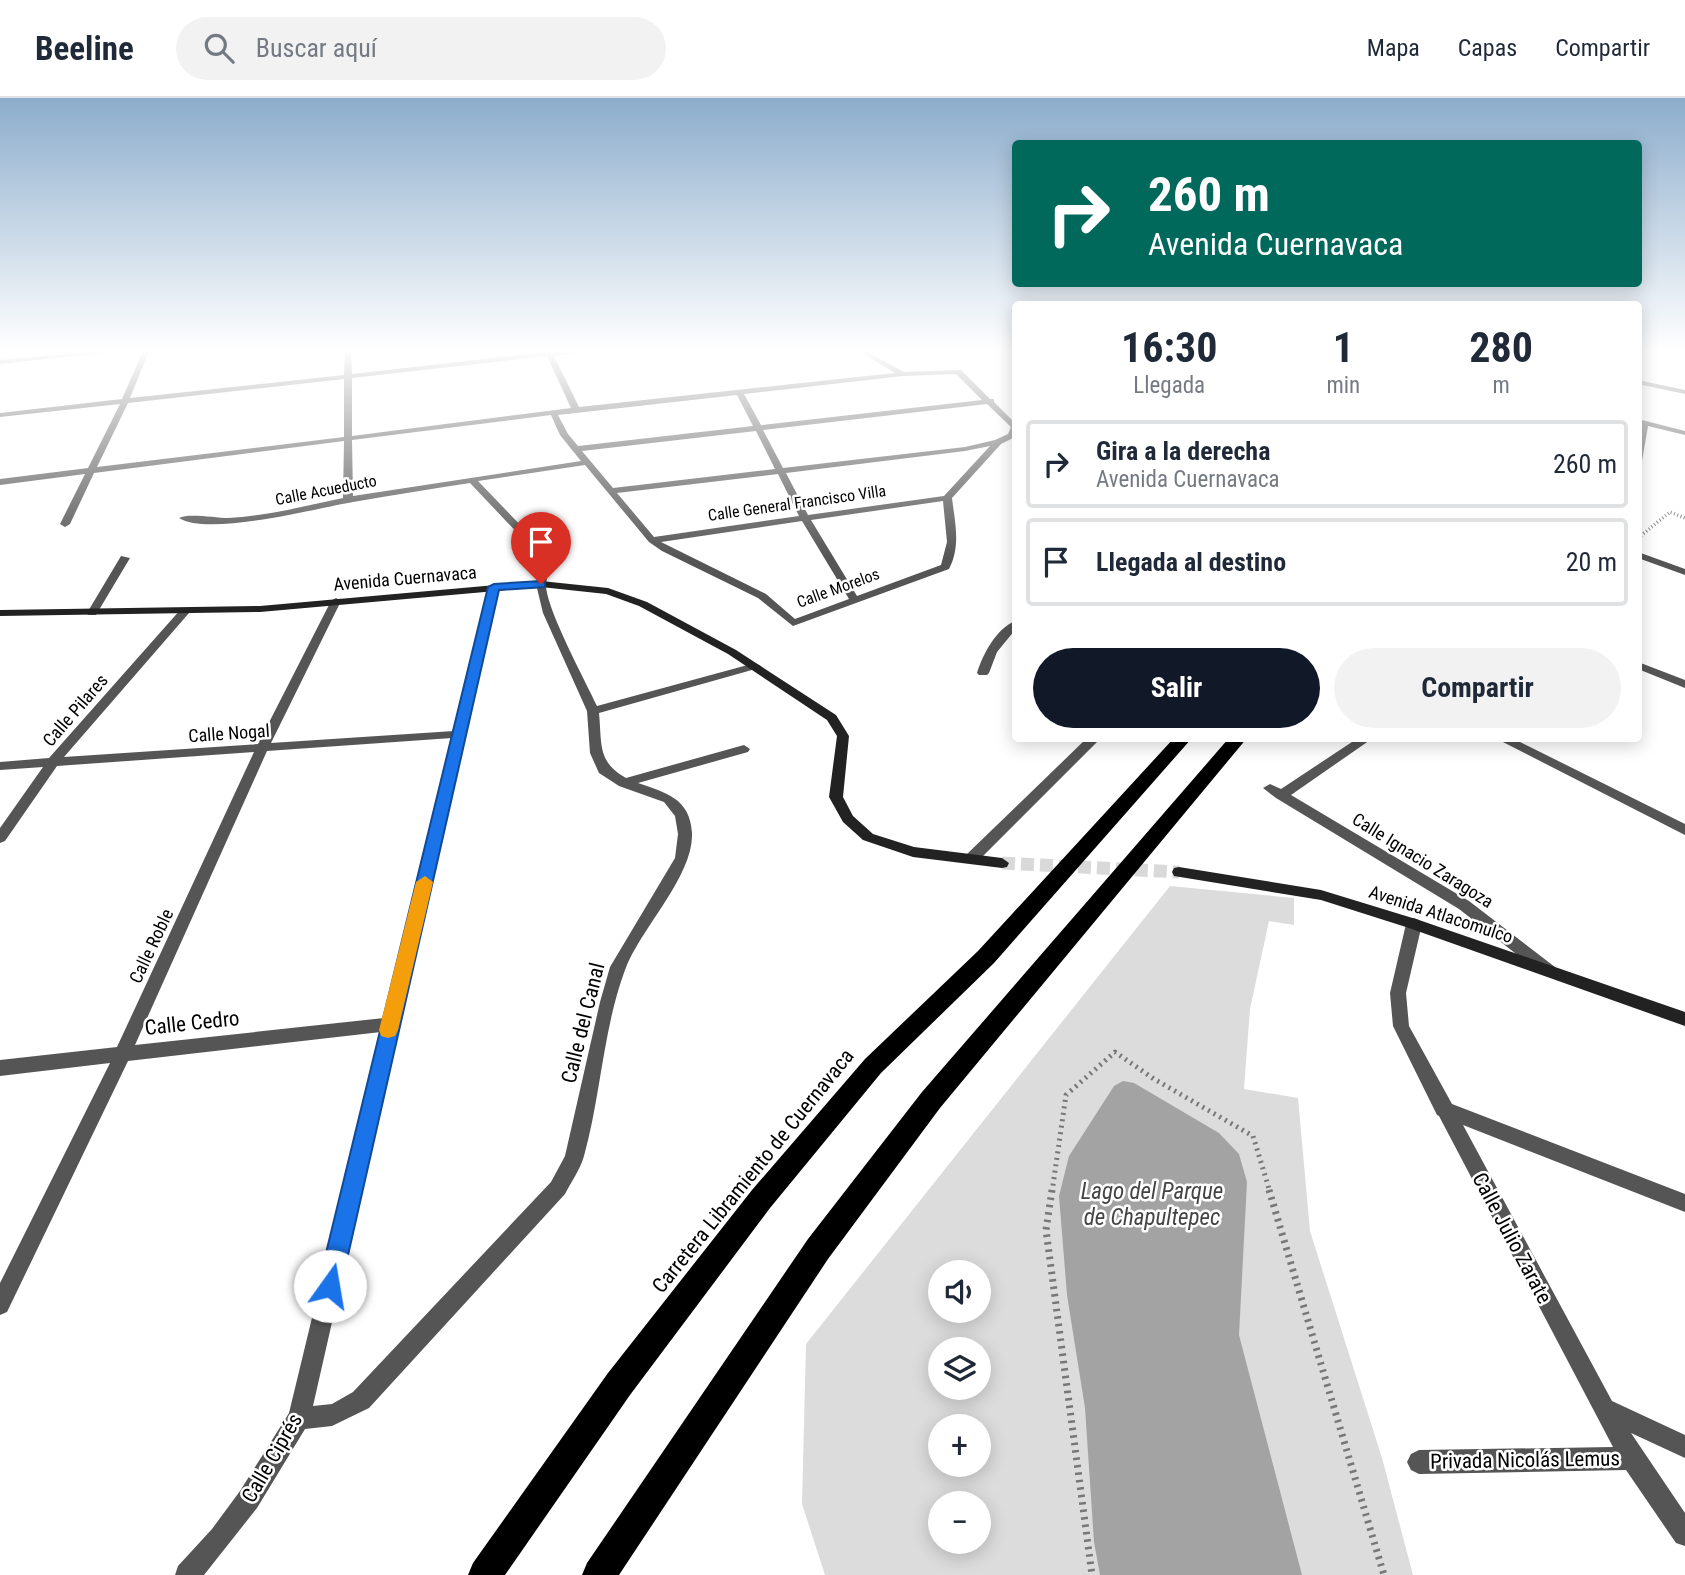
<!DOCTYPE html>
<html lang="es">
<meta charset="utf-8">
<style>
body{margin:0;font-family:"Roboto Condensed",sans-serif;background:#f2f2f3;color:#1f2937;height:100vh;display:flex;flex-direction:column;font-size:26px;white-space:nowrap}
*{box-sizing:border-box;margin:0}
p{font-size:23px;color:#747a83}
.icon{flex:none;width:38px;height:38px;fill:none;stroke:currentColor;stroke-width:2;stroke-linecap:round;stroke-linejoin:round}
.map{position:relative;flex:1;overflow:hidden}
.side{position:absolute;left:1012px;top:203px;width:630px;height:441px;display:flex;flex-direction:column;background:#fff;border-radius:7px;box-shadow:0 4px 18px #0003}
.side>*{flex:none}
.hud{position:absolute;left:1012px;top:42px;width:630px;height:147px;border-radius:7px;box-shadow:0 4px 18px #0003;background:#00695c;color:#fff;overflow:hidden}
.controls{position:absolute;left:928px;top:1162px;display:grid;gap:14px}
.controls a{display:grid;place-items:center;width:63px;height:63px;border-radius:50%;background:#fff;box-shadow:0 4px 18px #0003;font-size:35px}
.pin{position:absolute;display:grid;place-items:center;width:60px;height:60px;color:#fff;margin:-72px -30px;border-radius:50% 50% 50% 0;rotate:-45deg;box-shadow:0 0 7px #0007}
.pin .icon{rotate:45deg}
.me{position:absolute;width:77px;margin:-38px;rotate:13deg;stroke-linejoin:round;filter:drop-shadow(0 0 5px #0008)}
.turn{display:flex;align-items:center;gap:24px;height:147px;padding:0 21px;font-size:32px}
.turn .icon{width:91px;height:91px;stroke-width:2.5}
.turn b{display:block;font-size:49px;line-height:60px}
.eta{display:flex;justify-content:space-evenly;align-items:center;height:119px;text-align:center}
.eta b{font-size:42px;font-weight:700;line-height:49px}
.primary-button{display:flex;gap:14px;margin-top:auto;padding:14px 21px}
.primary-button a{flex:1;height:80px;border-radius:42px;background:#111827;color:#fff;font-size:28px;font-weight:700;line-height:80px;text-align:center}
.primary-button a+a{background:#f2f2f3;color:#1f2937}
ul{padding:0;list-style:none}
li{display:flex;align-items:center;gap:21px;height:88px;margin:0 14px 10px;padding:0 7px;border:4px solid #e0e1e3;border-radius:7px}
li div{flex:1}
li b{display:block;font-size:26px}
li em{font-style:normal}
header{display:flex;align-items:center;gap:42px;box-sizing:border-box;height:98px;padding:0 35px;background:#fff;border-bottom:2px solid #e0e1e3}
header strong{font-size:33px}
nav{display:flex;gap:38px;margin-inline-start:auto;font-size:24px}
.search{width:490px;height:63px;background:#f2f2f3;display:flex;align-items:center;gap:18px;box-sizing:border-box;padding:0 24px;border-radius:38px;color:#747a83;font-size:26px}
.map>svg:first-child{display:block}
.green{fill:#dcdcdc;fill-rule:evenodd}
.water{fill:#a3a3a3}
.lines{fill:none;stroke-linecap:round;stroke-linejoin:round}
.secondary-tunnel{stroke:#d9d9d9;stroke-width:13;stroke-dasharray:13 6;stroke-linecap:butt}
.path-far2{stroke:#777;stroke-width:3.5;stroke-dasharray:1 2.5;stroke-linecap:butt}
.path-far1{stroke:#777;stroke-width:5;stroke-dasharray:2 4.5;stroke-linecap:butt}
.path{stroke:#777;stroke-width:7;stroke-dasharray:2.5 5;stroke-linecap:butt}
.minor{fill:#555;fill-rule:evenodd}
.secondary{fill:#222;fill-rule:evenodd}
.trunk{fill:#000;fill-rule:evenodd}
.route{fill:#1a73e8;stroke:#114b97;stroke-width:2}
.slow{fill:#f59e0b}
.labels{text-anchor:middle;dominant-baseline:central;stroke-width:5;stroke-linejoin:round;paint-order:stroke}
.far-street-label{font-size:16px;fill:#000;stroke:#fff}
.street-label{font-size:18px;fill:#000;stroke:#fff}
.near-street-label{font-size:21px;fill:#000;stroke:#fff}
.near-water-label{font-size:23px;font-style:italic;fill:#444;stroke:#fff}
</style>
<header>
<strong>Beeline</strong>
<div class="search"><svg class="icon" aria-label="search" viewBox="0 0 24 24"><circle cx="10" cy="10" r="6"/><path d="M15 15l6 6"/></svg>Buscar aquí</div>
<nav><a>Mapa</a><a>Capas</a><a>Compartir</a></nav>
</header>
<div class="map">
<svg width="1685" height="1477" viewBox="0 0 1685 1477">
<rect width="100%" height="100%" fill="#fff"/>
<path class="green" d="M1170,788L1294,800V827L1269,823L1250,911L1244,991L1298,1000L1310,1133L1382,1360L1413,1477H825L802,1406L806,1246ZM940,1174H978V1213H940ZM940,1251H978V1290H940ZM940,1328H978V1367H940ZM940,1405H978V1444H940Z"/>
<path class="water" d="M1123,983L1134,985L1219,1035L1239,1056L1247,1084L1239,1237L1302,1477H1100L1094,1444L1085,1310L1067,1197L1059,1098L1069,1058L1114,988Z"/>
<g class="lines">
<path class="secondary-tunnel" d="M1002,765L1179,774"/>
<path class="path-far2" d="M1638,440L1670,414L1685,420"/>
<path class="path-far1" d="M1052,1094L1066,997L1115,954L1154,981L1253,1038L1270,1094"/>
<path class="path" d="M1052,1092L1046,1132L1092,1477
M1269,1092L1384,1477"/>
<path class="minor" d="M100,253H121L0,266V262Z
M143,253H149L130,300L344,277L345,253H351L352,276L545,254V253H580L577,255L554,258L579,309L895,275L859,253H866L904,274L961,272L990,301H994V304L1015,325V339L1001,346L952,400C955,425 961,448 949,471L793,528L758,500L662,453L649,444L585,367L478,383L552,460C553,471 547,476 546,486C545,509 586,584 597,608L755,565L761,568L759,570L599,615C602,645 597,664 626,680L744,647L750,651L748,654L638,685C666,695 690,700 692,735C694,778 640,831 625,872C603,931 601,997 584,1058C580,1072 571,1084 565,1096L369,1310L332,1328L305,1331L257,1410L204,1477H175L178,1468L212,1431L240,1393L289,1315L381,934L128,963L7,1214L0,1217V1185L110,965L0,978V962L117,949L254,654L57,668L5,743L0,745V730L43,669L0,672V664L49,660L181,511L185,510L190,513L189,515L64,659L258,646L331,503L336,500L341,503L271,645L454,633L489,489L494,486L499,489L313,1308L332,1306L353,1294L551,1084L565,1058L600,904L610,869L675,760L678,736L675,718L664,704L619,688L599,675L590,655L587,613L543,515L536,486L543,469L542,461L470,385C431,391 392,397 353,404C317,410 209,439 179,420C188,415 216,420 228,420C267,418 305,408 343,400L344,343L94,375L70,426L65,429L60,426L85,376L0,387V381L88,370L120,306L0,319V315L122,301ZM547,258L571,310L352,338V280ZM956,276L982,302L761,327L744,296L903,278ZM344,281V339L97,369L128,305ZM737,297L753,328L578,348L568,336L558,317ZM987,306L1011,329L1008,336L995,342L965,349L783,370L763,332ZM551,317L560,337L581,363L353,398L352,342ZM756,333L775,371L613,390L582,353ZM990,348L944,398L808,417L786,375L965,353ZM778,376L799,418L654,439L617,395ZM943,403L947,444L941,467L857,498L811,422ZM802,423L849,501L795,521L766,496L661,444ZM452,640L384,920L135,947L267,653Z
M1638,282L1685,292V296L1638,286Z
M1638,321L1685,333V337L1648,328L1642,363L1638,366V341L1641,326L1638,325Z
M1638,454L1685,471V477L1638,460Z
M121,458L130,460L96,517H88L87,515Z
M1015,523V532L997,554L989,575L987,577H979L977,575C983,556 996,531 1015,523Z
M1638,564L1685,582V590L1638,571Z
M1087,640H1101L976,765H966L964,761L966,757Z
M1358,640H1373L1291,697L1469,803L1555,869L1557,873L1555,877L1549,879L1543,877L1459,811L1276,700L1263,690L1270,686L1281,691Z
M1495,640H1512L1685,726V737Z
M1414,820L1419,822L1422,826L1406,895L1409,928L1452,1006L1685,1096V1114L1463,1027L1612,1303L1685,1337V1360L1631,1335L1685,1415V1448L1676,1445L1626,1372L1419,1376L1411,1372L1407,1364L1411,1356L1419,1352L1613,1349L1439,1018L1437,1017L1393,928L1390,895L1406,826L1409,822Z"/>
<path class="secondary" d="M541,483L608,490L647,504L736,552L836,617L849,638L843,699L853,718L873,736L914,749L1002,760L1009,765L1007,769L1002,770L913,759L863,742L843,724L829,699L837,638L827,622L728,556L639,508L606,496L541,489L260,514L0,518V512L260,508Z
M1179,769L1321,792L1419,822L1685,914V928L1409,830L1321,802L1174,778L1172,774L1174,770Z"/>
<path class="trunk" d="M1174,640H1192L994,865L881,975L770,1110L630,1297L505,1477H468L473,1465L608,1275L752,1092L865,961L978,853Z
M1229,640H1247L940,1010L828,1161L619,1477H582L587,1465L808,1141L922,994Z"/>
</g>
<linearGradient id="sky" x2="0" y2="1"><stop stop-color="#8cadcc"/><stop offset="0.55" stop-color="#fff"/><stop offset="1" stop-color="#fff" stop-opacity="0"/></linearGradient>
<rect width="1685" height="459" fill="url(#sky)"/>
<path class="route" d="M541,483L545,484V489L499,492L341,1188L338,1196L330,1200L321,1196L318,1188L488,489L494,486Z"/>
<path class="slow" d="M425,778L433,784L398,932L395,938L388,940L381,938L379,932L416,784Z"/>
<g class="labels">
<g class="far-street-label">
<text transform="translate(326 392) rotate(-11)">Calle Acueducto</text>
<text transform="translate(797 405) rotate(-8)">Calle General Francisco Villa</text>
<text transform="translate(838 490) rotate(-20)">Calle Morelos</text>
</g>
<g class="street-label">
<text transform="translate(405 480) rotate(-5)">Avenida Cuernavaca</text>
<text transform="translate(75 612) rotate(-49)">Calle Pilares</text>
<text transform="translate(229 635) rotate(-4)">Calle Nogal</text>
<text transform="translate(1423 762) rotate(32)">Calle Ignacio Zaragoza</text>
<text transform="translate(1441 816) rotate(18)">Avenida Atlacomulco</text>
<text transform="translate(151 848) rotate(-65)">Calle Roble</text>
</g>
<g class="near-street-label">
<text transform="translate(192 925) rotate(-6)">Calle Cedro</text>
<text transform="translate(583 925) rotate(-76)">Calle del Canal</text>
<text transform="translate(753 1073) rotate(-51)">Carretera Libramiento de Cuernavaca</text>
<text transform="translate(1512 1140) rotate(62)">Calle Julio Zarate</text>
<text transform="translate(272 1360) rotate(-60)">Calle Ciprés</text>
<text transform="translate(1525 1362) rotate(-1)">Privada Nicolás Lemus</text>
</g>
<g class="near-water-label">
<text x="1152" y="1093">Lago del Parque<tspan x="1152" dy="26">de Chapultepec</tspan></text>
</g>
</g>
</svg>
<div class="controls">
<a><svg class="icon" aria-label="sound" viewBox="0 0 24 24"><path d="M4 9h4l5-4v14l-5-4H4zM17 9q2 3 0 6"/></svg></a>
<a><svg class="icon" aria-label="layers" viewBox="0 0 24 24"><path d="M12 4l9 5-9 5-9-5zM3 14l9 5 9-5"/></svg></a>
<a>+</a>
<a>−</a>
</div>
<div class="pin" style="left:541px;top:486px;background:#d93025"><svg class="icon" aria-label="arrive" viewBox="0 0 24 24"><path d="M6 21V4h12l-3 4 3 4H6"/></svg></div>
<svg class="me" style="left:330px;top:1188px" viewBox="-20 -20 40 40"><circle r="19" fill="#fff"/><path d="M0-13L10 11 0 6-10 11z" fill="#1a73e8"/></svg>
<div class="hud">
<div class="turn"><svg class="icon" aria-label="right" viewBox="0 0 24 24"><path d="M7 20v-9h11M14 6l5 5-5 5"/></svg><div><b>260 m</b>Avenida Cuernavaca</div></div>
</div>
<section class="side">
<div class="eta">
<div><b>16:30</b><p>Llegada</p></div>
<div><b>1</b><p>min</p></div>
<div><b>280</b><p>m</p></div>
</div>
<ul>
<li><svg class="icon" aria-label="right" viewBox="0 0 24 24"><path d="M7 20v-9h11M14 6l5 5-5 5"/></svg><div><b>Gira a la derecha</b><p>Avenida Cuernavaca</p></div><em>260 m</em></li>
<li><svg class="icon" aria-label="arrive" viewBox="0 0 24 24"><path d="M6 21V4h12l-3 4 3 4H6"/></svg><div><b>Llegada al destino</b></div><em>20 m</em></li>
</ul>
<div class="primary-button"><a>Salir</a><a>Compartir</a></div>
</section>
</div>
